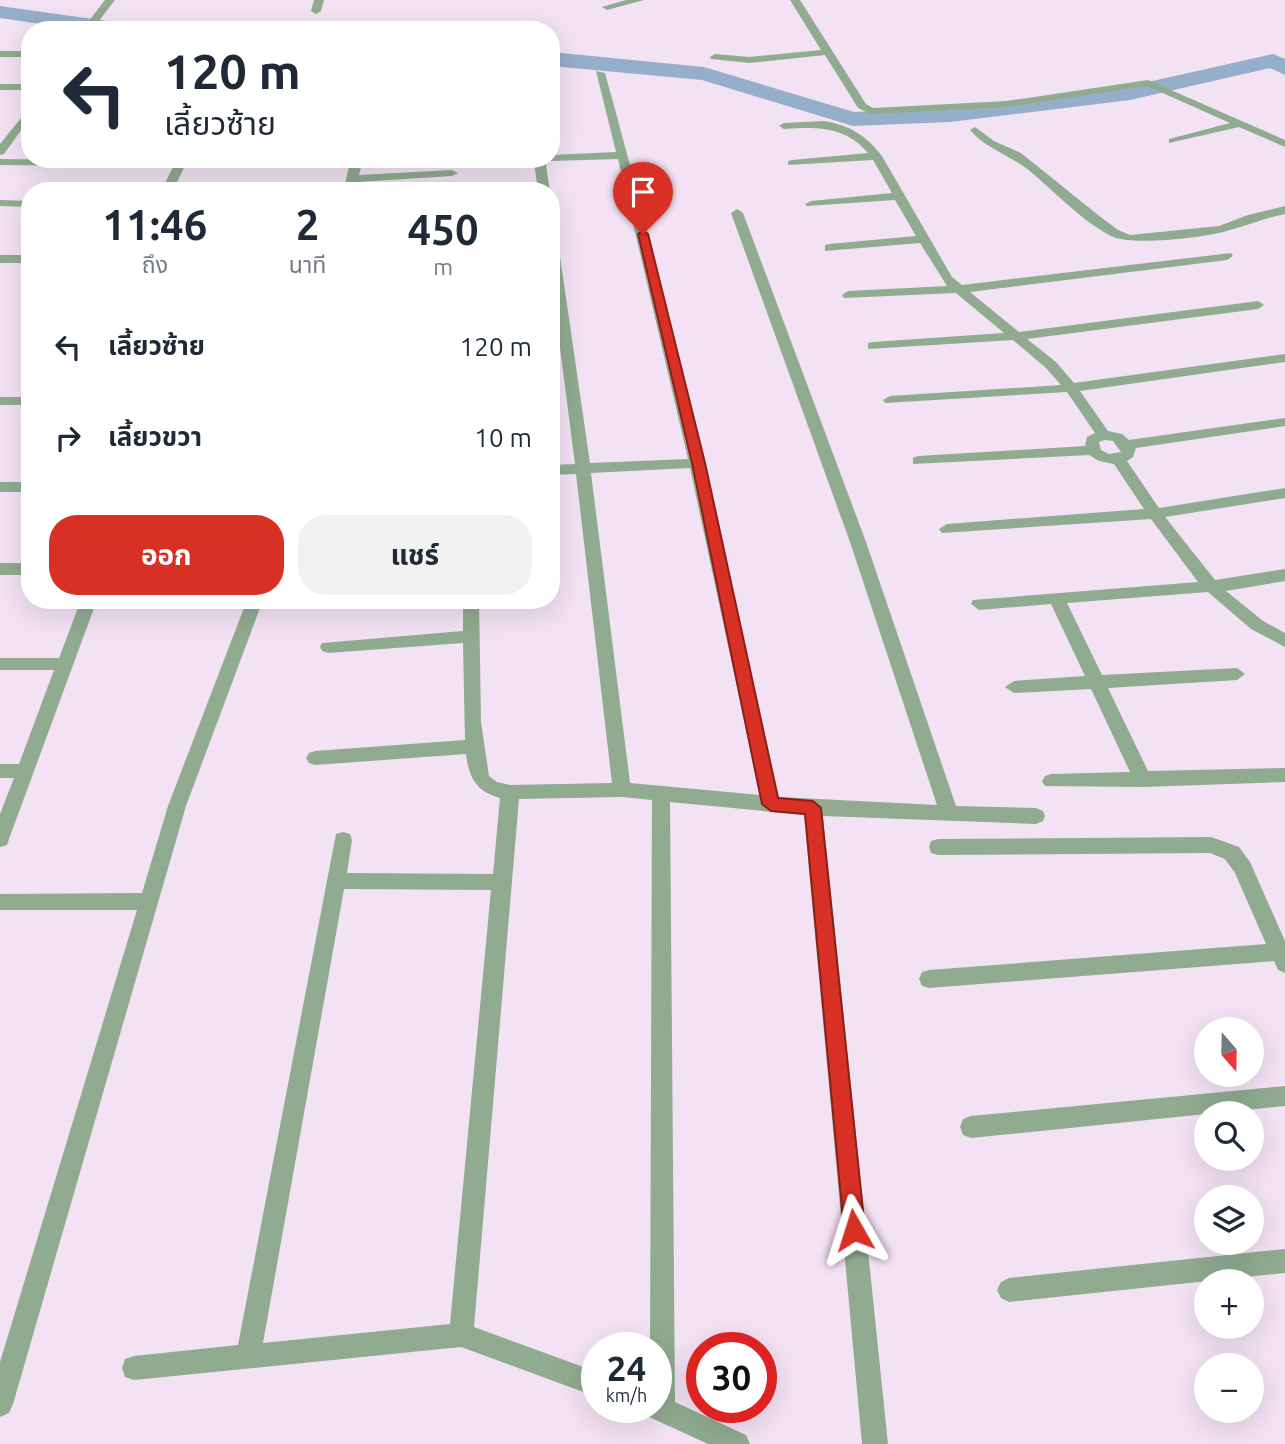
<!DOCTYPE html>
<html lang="th">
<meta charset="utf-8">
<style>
body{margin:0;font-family:Ubuntu,"Noto Sans Thai",sans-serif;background:#f2f2f3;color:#1f2937;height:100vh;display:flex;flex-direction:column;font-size:26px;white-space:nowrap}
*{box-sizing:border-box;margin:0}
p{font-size:23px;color:#747a83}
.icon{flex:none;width:38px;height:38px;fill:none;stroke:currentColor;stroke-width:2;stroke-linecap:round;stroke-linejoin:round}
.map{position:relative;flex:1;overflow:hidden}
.side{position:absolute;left:21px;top:182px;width:539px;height:427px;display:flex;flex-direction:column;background:#fff;border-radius:28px;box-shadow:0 7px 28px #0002}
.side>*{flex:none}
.guide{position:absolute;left:21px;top:21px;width:539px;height:147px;border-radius:28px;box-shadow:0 7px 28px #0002;background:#fff;color:#1f2937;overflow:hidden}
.needle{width:46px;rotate:160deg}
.fabs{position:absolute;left:1194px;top:1017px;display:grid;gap:14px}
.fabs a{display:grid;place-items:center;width:70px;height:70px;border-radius:50%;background:#fff;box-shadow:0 7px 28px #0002;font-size:35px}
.speed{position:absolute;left:581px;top:1332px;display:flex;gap:14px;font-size:35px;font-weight:700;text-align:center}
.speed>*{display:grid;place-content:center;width:91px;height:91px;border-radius:50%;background:#fff;box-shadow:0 7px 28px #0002;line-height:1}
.speed small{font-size:18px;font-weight:400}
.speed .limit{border:10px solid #d22;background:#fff;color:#111}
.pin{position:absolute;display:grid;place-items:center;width:60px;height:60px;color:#fff;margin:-72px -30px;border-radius:50% 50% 50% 0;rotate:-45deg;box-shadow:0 0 7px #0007}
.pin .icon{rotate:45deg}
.me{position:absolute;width:77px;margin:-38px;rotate:354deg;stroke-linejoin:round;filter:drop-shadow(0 0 5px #0008)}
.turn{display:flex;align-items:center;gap:24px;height:147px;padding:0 28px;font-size:32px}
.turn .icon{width:91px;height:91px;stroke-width:2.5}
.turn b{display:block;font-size:49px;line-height:60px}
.eta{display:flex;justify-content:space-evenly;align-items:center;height:119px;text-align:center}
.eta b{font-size:42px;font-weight:700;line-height:49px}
.primary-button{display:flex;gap:14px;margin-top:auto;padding:14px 28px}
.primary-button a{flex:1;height:80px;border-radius:28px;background:#d93025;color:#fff;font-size:28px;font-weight:700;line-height:80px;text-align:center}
.primary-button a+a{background:#f2f2f3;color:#1f2937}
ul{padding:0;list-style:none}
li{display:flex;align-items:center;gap:21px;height:91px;padding:0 28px}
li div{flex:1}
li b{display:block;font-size:26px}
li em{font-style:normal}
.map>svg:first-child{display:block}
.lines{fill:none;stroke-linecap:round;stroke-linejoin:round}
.river{fill:#95aec9;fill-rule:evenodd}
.street{fill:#90ab90;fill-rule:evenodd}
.route{fill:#d93025;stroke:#8d1f18;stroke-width:2}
</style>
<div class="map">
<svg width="1285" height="1444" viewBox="0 0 1285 1444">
<rect width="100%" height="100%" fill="#f3e2f4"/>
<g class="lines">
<path class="river" d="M0,6L128,24L138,30H81L0,18Z
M551,52L704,67L854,112L950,108L1130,86L1273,54L1285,59V75L1270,68L1130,100L950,122L853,126L702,80L551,66Z"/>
<path class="street" d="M105,0H115L92,30H82Z
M314,0H324L321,11L316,14L311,11Z
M626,0H644L607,10L602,7Z
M790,0H800L866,104L873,108L1007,101L1148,80L1285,140V147L1239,127L1169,143V139L1230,123L1147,86L1007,107L871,114L858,108L825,55L749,63L711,59L710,57L715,54L749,57L821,50Z
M0,51H30V57H0Z
M596,71L605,73C672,313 723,554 779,797L937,805L850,542L731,213L737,209L743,213L866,542L956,806L1036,808L1043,811L1045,816L1043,821L1036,824L823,816L888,1444H862L804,815L670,802L675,1402L746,1435L750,1444H708L647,1416L643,1407H656V1348H650L652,800L622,797L519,799L474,1327L597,1372V1397L461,1347L134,1380L125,1377L122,1368L125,1359L134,1356L238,1345L336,834L343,832L350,834L352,840L347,873L493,874L500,798C476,791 469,778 466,754L315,765L309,763L306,758L309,753L315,751L465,740L463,643L328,653L322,651L320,647L322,643L463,631V600H479L481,722L489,776L497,782L510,785L612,783L576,474L551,475V465L575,464L551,278V232L557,236L590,463L688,459L618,159L551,161L546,159H551V155L616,152ZM690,468L760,795L630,783L591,473ZM344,889L491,890L450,1324L263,1343Z
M0,84H30V90H0Z
M30,107V118L4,154L0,155V144Z
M824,121C849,125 866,135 882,156L952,277L962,285L1231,253L1233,256L1227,260L970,292L1019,332L1258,301L1264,305L1258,309L1027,339L1056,362L1074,383L1285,354V362L1080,391L1108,431L1122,434L1129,440L1285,418V426L1136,448L1133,457L1127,461L1159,508L1285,488V498L1165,517L1215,580L1285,569V581L1226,591L1263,621L1285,633V647L1251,629L1208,592L1067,603L1102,675L1237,668L1245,674L1237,680L1108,688L1148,771L1285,768V782L1143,787L1045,786L1042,781L1045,776L1051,774L1130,772L1091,689L1014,693L1005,687L1014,681L1085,676L1051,604L979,610L971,604L973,600L1198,582L1151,519L942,533L939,529L947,524L1144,509L1114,464L1099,461L1089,455L913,464V458L918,456L1085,446L1087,437L1095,433L1067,392L885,403L883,400L890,396L1061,385L1046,368L1013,340L868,349V343L873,342L1004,333L956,293L844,298L842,295L848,291L947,286L920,243L825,251V245L829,244L916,236L895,200L807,206L805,204L811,201L892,193L873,160L788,165V161L792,160L868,153C845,126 817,127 784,129L779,126L784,123ZM1105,440L1113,441L1121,452L1109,454L1101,450L1099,442Z
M975,127L994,141L1021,153L1098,215L1118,230L1130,235L1219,226L1248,215L1285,206V214C1264,218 1244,227 1223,232C1200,238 1131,246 1111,236C1082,221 1056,193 1031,172C1012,156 986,149 970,130Z
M0,159L84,160L90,163L84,166L0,165Z
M177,159H188L173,191H161Z
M351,159H363L359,175L452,170L458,173L452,176L357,182L355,191H343Z
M484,159H545L550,191H538L534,162L451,168L445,165L451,162Z
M0,200L30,201V207L0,206Z
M0,255H30V263H0Z
M0,397H30V405H0Z
M0,482H30V492H0Z
M0,563H30V575H0Z
M81,600H97L9,839L7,845L0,847V814L14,778H0V764H19L54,670H0V658H59Z
M247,600H263L186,806L13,1404L9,1413L0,1417V1362L137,910H0V894L142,893L168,806Z
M1211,837L1239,847L1250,862L1285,941V973L1278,970L1274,961L929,988L922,986L919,979L922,972L929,970L1266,944L1235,873L1225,859L1210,853L938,855L931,853L929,847L931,841L938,839Z
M1285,1086V1106L971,1138L963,1135L960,1127L963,1119L971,1116Z
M1285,1249V1273L1009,1302L1001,1298L997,1290L1001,1282L1009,1278Z"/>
</g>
<path class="route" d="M643,231L648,234L705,463L778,798L813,801L821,808L865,1230L862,1238L854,1241L847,1238L844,1230L805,814L771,811L762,804L692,463L638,234Z"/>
</svg>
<div class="fabs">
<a><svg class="needle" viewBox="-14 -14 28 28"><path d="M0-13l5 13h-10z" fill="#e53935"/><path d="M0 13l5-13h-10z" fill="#747a83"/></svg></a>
<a><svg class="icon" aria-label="search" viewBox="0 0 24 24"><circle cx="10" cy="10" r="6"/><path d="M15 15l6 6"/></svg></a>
<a><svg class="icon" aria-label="layers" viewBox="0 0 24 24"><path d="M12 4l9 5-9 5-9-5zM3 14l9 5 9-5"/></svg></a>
<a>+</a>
<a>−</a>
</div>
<div class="speed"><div>24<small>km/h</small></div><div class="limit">30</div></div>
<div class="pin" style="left:643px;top:234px;background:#d93025"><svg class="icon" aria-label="arrive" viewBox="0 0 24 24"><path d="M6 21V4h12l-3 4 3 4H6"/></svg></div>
<svg class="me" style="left:854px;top:1230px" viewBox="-20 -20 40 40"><path d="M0-17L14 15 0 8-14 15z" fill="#d93025" stroke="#fff" stroke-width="4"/></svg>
<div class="guide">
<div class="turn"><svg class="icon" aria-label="left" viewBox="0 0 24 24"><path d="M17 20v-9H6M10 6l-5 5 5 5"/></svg><div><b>120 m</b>เลี้ยวซ้าย</div></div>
</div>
<section class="side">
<div class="eta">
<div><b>11:46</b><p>ถึง</p></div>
<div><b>2</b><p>นาที</p></div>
<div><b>450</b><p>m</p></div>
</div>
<ul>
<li><svg class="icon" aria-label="left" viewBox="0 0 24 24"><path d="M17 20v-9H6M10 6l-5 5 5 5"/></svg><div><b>เลี้ยวซ้าย</b></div><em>120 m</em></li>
<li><svg class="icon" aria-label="right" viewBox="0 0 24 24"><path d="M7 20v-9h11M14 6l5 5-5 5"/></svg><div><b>เลี้ยวขวา</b></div><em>10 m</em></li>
</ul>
<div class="primary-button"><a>ออก</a><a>แชร์</a></div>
</section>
</div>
